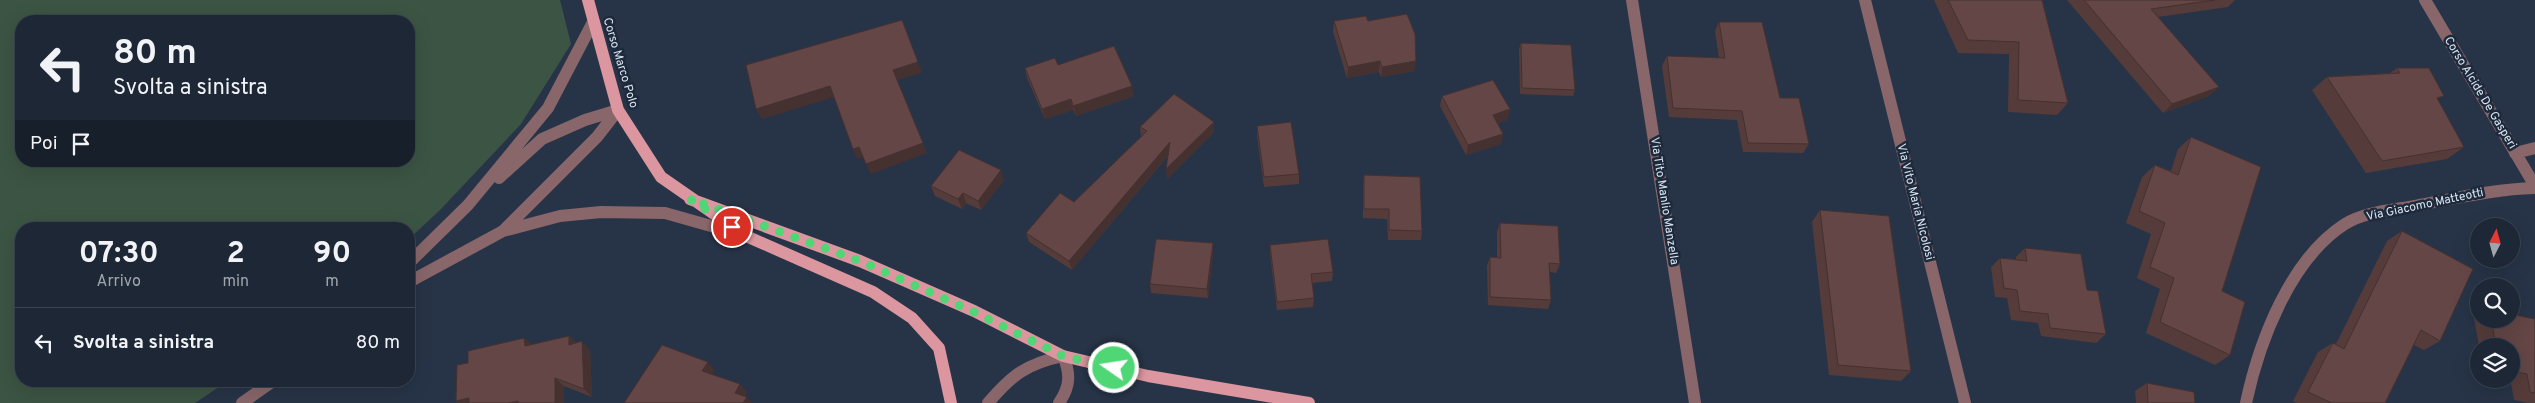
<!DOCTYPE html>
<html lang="it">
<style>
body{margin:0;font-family:Overpass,sans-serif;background:#2a3341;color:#f1f3f6;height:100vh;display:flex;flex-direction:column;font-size:19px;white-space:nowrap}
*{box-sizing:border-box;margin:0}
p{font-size:16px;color:#a0a5ad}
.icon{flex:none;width:28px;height:28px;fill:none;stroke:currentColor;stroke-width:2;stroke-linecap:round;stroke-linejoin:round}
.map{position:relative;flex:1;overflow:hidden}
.side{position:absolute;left:15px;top:222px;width:400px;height:165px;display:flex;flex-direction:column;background:#1d2735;border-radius:20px;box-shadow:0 5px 20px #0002,0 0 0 1px #3b4450}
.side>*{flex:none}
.top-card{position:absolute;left:15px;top:15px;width:400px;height:152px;border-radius:20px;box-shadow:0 5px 20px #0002,0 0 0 1px #3b4450;background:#1d2735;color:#f1f3f6;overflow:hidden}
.needle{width:32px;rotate:6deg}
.fabs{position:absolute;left:2470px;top:218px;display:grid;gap:10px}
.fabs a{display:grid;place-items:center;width:50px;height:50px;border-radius:50%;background:#1d2735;box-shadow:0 5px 20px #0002,0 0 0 1px #3b4450;font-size:25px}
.pin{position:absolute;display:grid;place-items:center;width:42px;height:42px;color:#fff;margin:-21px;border:2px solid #fff;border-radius:50%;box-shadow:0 1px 5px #0007}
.me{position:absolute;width:55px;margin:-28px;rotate:283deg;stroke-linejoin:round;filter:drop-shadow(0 0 4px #0008)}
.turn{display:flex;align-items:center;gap:18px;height:105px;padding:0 15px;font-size:22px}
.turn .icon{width:65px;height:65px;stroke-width:2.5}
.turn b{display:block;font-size:35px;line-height:42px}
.then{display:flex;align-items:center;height:48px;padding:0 15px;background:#0003;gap:10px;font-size:19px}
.eta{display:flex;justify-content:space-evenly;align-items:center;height:85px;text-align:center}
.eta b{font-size:30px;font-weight:700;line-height:35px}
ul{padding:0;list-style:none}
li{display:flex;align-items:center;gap:15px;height:70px;padding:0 15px;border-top:1px solid #3b4450}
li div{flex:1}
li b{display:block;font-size:19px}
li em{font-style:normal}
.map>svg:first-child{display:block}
.green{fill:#3c5444;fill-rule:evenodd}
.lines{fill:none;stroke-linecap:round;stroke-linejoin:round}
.minor{stroke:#88666a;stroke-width:12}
.major{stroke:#dc969f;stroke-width:12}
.wall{fill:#553c3b}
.shaded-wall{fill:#453130}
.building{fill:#634645;stroke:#453130}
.route{stroke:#4fd675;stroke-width:9;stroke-dasharray:0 16.2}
.labels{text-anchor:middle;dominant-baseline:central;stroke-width:5;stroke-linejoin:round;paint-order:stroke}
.street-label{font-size:12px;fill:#dce5f1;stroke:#1d2a3c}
</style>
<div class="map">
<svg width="2535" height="403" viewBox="0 0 2535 403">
<rect width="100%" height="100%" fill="#273447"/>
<path class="green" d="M0,0H560L571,44L521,124L441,209L409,239V229H21V381H228L195,403H0ZM21,21H409V161H21Z"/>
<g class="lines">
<path class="minor" d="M1632,0L1695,403
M1865,0L1965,403
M2425,0L2535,186
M2515,153L2535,148
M499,178L542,139L585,120L618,110
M503,231L597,137L618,110
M409,263L468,205L548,108L593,22
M409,282L503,231L560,216L601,212L665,213L743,235
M242,403L273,381
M988,403C1012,375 1026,364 1063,356C1071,374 1070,387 1059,403
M2246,403C2259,342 2290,259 2345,224C2366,211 2395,210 2419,205C2457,198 2495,189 2535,188"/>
<path class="major" d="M588,0L618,110L661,177L746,236L873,292L912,318L939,348L951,403
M690,199L860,261L974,311L1063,356L1148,376L1309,403"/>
</g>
<path class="wall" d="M1934,0H2042L2068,103L2057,115L2008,112L2009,54L1958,53Z
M2067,0H2235L2228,7L2158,17L2219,87L2209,96L2163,113Z
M1334,21H1368L1416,61L1414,71L1381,77L1379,72L1347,78L1333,32Z
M1719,22L1780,98L1809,144L1803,153L1743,152L1737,120L1669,117L1662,66L1667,56L1719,58L1715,31Z
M1521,43L1575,90L1573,96L1520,94L1519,49Z
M1058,65L1134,96L1076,116L1073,110L1045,119L1027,78L1025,68Z
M2397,68L2438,100L2464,147L2447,159L2366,173L2312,90L2327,77L2390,73Z
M1442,96L1510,109L1507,120L1498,123L1503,134L1501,144L1466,155L1440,106Z
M1257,126L1299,174V184L1264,187L1257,136Z
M1140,127L1214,132L1167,179L1168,156L1072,270L1029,242L1026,233L1074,202L1141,137Z
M2191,137L2222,291L2230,355L2215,365L2146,333L2160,289L2137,278L2151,234L2126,223L2142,177L2155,165L2171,171L2178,149Z
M1364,175L1422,231L1421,240H1388L1387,219L1363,218V185Z
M1004,180L981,210L966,203L962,209L935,196L931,186Z
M1820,210L1911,371L1901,381L1829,375L1812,222Z
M1500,223L1560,264L1556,273L1550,272L1551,300L1548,309L1488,305L1487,266L1490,257H1497V232Z
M2402,231L2440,341L2424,350L2414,345L2385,403H2297L2293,401L2318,352L2333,343L2336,344L2387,241Z
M1213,243V253L1208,298L1151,293L1150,284Z
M1270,245L1333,272L1332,281L1312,283L1314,298L1313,307L1277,310L1270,254Z
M2025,248L2087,290L2106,334L2096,343L2041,336L2038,323L2011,320L2007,298L1995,297L1991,267L2000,258L2016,259V257Z
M2479,315V319H2535V403H2529L2514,400L2511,383L2493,379H2511V346H2479L2474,318Z
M569,336L576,343L590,350L592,397L564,386V403H459L456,401L524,338L532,345Z
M2147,383L2195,403H2136L2135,391Z"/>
<path class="shaded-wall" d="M902,20L922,73L897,80L893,70Z
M1380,61L1379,72L1347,78L1348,67Z
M1416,61L1414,71L1381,77L1382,67Z
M830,86L835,97L762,119L756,109Z
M1132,86L1134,96L1076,116L1073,106Z
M2219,87L2209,96L2163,113L2172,104Z
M1071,99L1073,110L1045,119L1042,109Z
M1510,109L1507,120L1491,125L1493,115Z
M1214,122V132L1167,179L1166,169Z
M1503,134L1501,144L1466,155L1468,145Z
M1170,142L1171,152L1072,270L1069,261Z
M923,143L927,153L871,174L866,164Z
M859,147L864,157L857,159L853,149Z
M1001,170L1004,180L981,210L978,201Z
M963,193L966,203L962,209L958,199Z
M1213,243V253L1208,298L1207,289Z
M569,336L578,345H569Z
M524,338L534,346H525Z
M582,341L590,350L592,397L584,389Z
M708,362L715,370L710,379L702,371Z
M555,378L564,386V403H555Z
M740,384L747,392L742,400L735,393Z
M747,397L752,403H743Z
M469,398L476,403H459L456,401Z
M518,401L521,403H508Z"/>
<path class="building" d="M1948,0H2042L2068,103L2018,100L2019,42L1968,40Z
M2084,0H2215L2151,9L2219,87L2172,104Z
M1407,14L1415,34L1416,61L1382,67L1380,61L1348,67L1334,21L1366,16L1368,21Z
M902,20L918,62L893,70L923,143L866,164L859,147L853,149L830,86L756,109L746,65Z
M1719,22H1762L1780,98H1799L1809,144L1748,143L1742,111L1673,108L1667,56L1725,58Z
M1521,43L1571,45L1575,90L1522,88Z
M1114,46L1132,86L1073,106L1071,99L1042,109L1025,68L1055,58L1058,65Z
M2397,68H2429L2444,96L2437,98L2464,147L2382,161L2327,77L2400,73Z
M1493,80L1510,109L1493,115L1503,134L1468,145L1442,96Z
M1174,94L1214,122L1166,169L1170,142L1069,261L1026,233L1060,193L1074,202L1147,131L1140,127Z
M1291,122L1299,174L1264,177L1257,126Z
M2191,137L2261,167L2222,291L2245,302L2230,355L2160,322L2174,278L2150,267L2165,223L2139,211L2155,165L2178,175Z
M959,150L1001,170L978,201L963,193L958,199L931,186Z
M1364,175L1420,177L1422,231L1389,230V209H1364Z
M1820,210L1889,216L1911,371L1838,365Z
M1500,223L1558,226L1560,264L1549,263L1551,300L1490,297V257L1501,258Z
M2402,231L2473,269L2440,341L2421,330L2385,403H2332L2308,392L2333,343L2344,349Z
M1156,239L1213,243L1207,289L1150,284Z
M1328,239L1333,272L1311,274L1314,298L1277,302L1270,245Z
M2025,248L2081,254L2087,290L2098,291L2106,334L2050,328L2048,314L2020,311L2017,290L2004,288L2000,258L2027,261Z
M2511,314L2535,319V393L2530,392L2527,374L2511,371V346H2496L2491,319H2511Z
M569,336V345L582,341L584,389L555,378V403H518V401L508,403H469V398L456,401L457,365L468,363V351L524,338L525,346Z
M662,345L708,362L702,371L740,384L735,393L747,397L743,403H624Z
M2147,383L2194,392L2195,403H2148Z"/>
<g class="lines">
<path class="route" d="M732,227L690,199L860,261L974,312L1063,356L1114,368"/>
</g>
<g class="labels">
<g class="street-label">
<text transform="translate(620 63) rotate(73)">Corso Marco Polo</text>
<text transform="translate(2480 93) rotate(59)">Corso Alcide De Gasperi</text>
<text transform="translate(1664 201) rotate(81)">Via Tito Manlio Manzella</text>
<text transform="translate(1915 202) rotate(76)">Via Vito Maria Nicolosi</text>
<text transform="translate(2425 205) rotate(-12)">Via Giacomo Matteotti</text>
</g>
</g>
</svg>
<div class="fabs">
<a><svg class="needle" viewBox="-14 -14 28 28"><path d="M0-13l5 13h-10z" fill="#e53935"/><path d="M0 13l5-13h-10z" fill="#a0a5ad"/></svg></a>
<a><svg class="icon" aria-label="search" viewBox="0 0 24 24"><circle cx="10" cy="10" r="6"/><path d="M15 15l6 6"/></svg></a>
<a><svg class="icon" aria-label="layers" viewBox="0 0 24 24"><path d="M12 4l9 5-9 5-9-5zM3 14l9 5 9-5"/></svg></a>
</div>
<div class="pin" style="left:732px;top:227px;background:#d93025"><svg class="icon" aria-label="arrive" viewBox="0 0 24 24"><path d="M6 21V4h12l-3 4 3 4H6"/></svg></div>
<svg class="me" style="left:1114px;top:368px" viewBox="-20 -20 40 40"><circle r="17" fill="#4fd675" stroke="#fff" stroke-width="3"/><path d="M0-11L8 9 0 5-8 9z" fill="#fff"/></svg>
<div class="top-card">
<div class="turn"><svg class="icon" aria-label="left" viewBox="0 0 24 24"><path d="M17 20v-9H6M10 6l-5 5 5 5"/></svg><div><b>80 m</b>Svolta a sinistra</div></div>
<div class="then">Poi<svg class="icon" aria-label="arrive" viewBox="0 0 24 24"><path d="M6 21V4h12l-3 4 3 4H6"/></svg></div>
</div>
<section class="side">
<div class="eta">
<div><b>07:30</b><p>Arrivo</p></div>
<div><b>2</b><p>min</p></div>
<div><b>90</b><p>m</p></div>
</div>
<ul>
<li><svg class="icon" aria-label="left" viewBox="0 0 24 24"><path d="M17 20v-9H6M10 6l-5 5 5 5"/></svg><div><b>Svolta a sinistra</b></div><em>80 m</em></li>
</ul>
</section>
</div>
